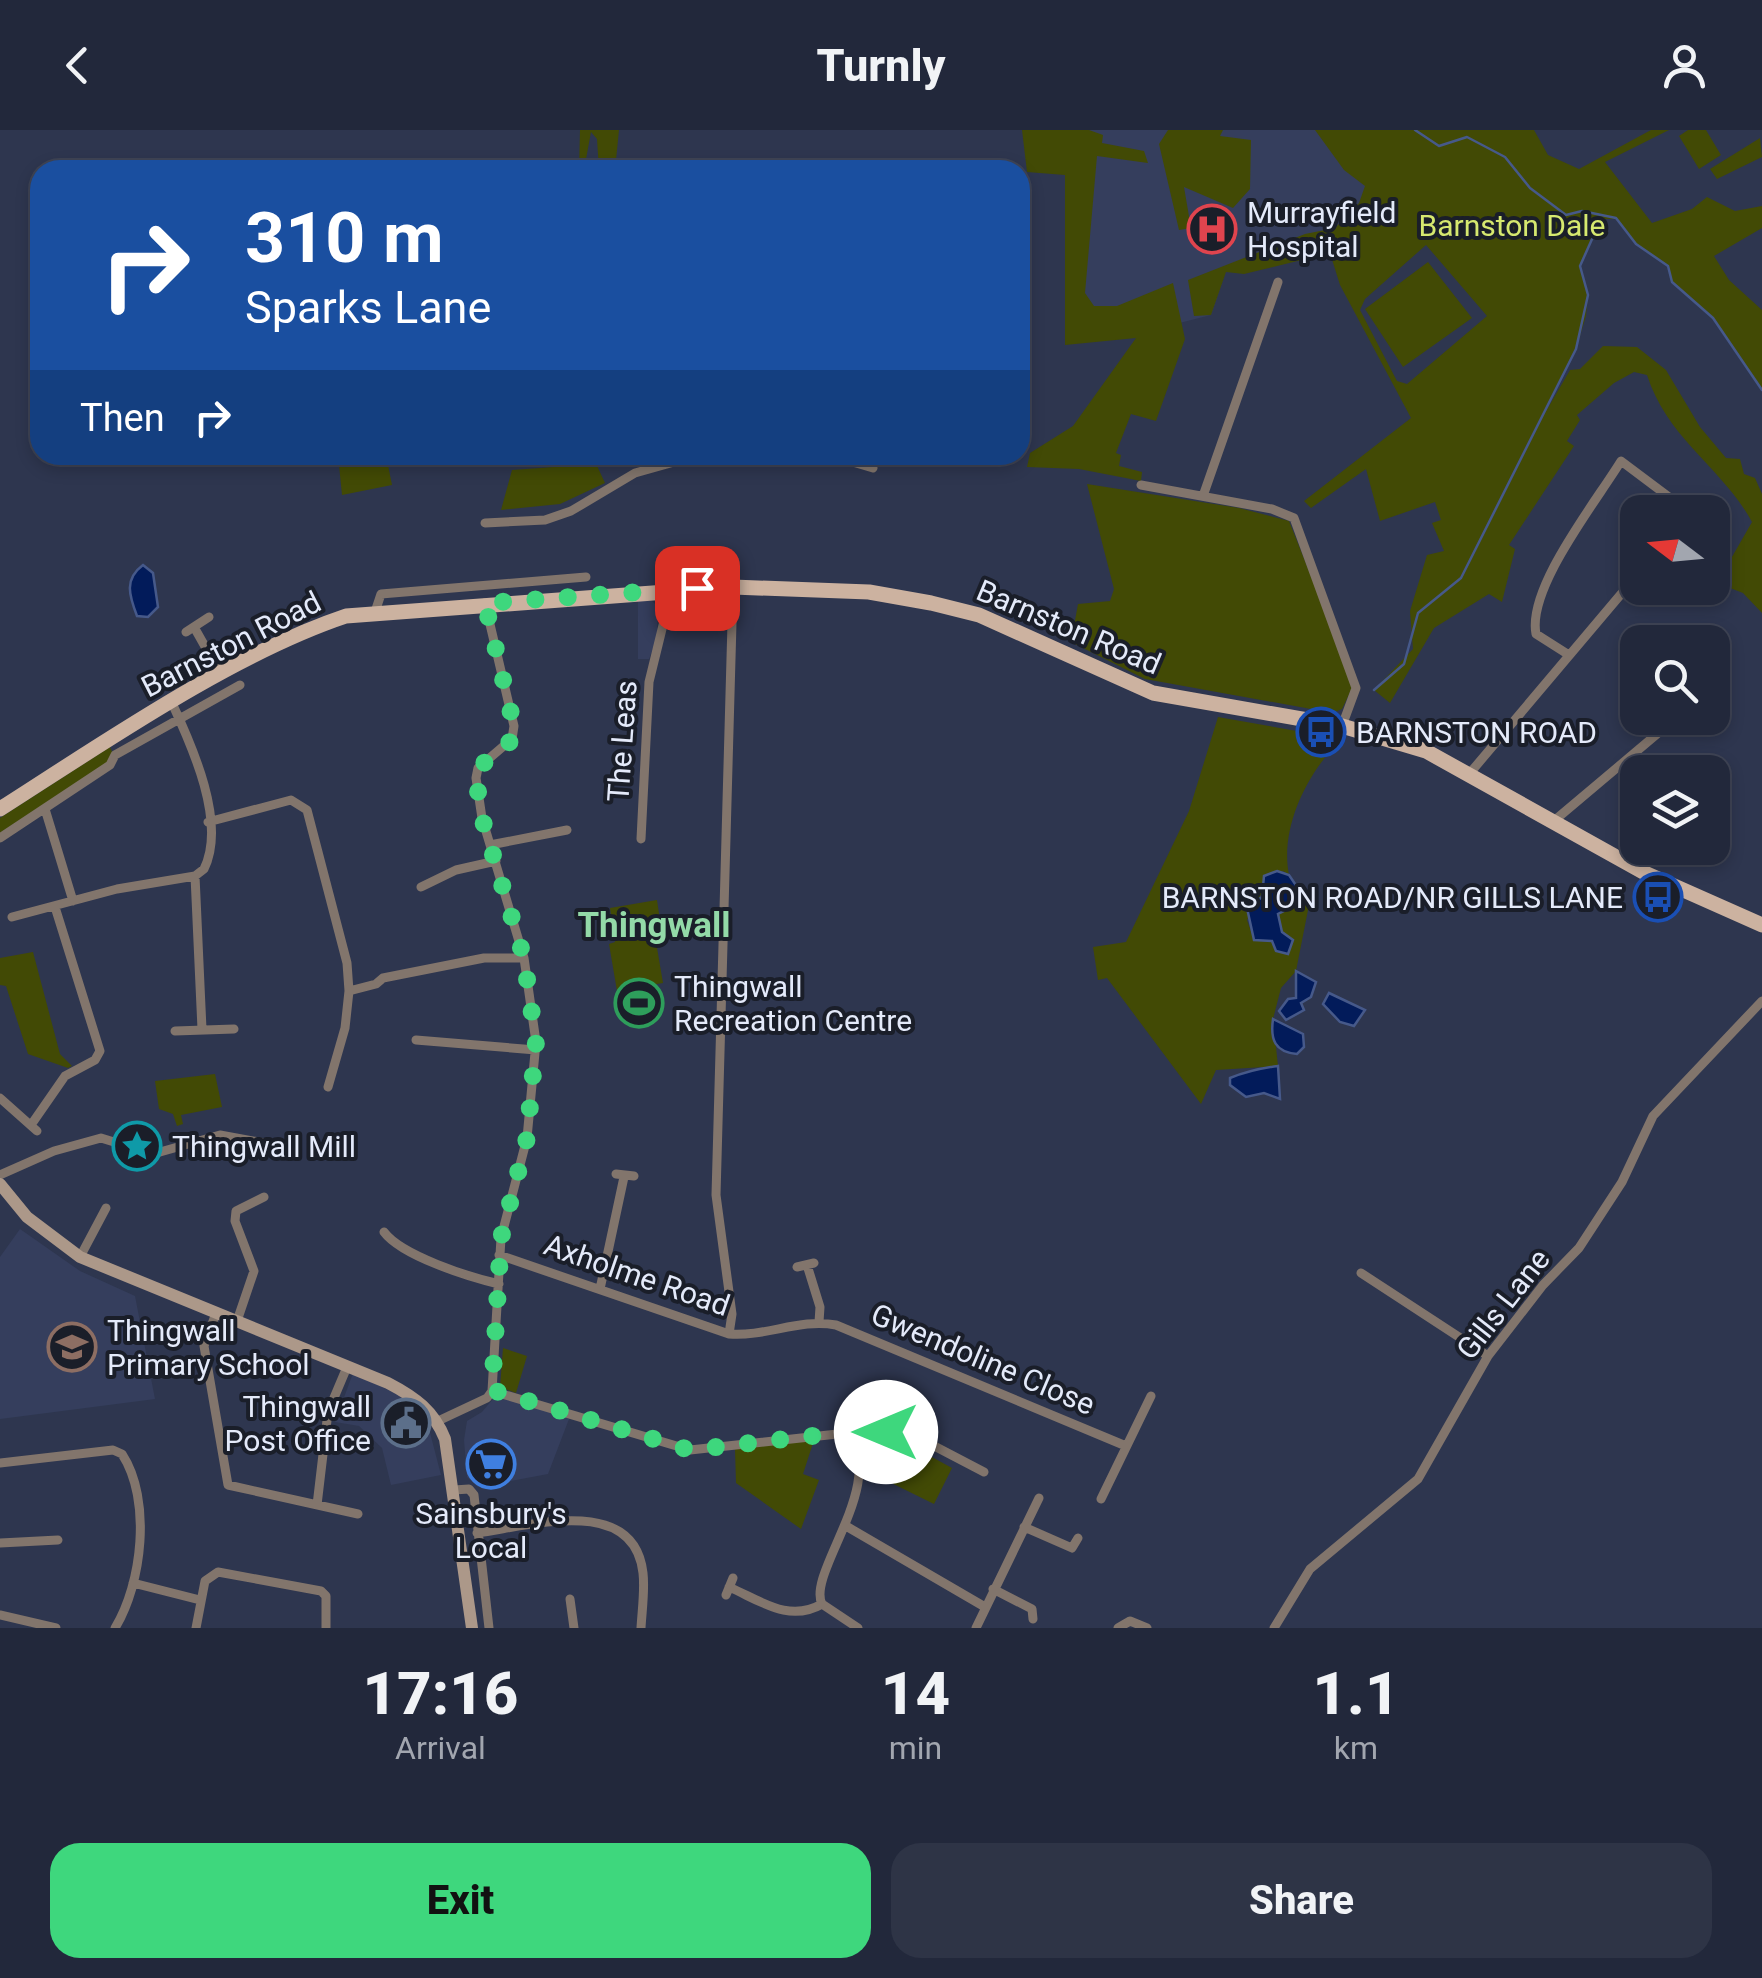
<!DOCTYPE html>
<style>
body{margin:0;font-family:Roboto,sans-serif;background:#2e3446;color:#f1f3f6;height:100vh;display:flex;flex-direction:column;font-size:38px;white-space:nowrap}
*{box-sizing:border-box;margin:0}
p{font-size:32px;color:#a2a6af}
.icon{flex:none;width:55px;height:55px;fill:none;stroke:currentColor;stroke-width:2;stroke-linecap:round;stroke-linejoin:round}
.map{position:relative;height:1498px;overflow:hidden}
.details{display:flex;flex-direction:column;background:#22283b;flex:1}
.details>*{flex:none}
.top-card{position:absolute;left:30px;top:30px;width:1000px;height:305px;border-radius:30px;box-shadow:0 5px 15px #0003,0 0 0 2px #3f4455;background:#1a4fa0;color:#fff;overflow:hidden}
.needle{width:65px;rotate:286deg}
.fabs{position:absolute;left:1620px;top:365px;display:grid;gap:20px}
.fabs a{display:grid;place-items:center;width:110px;height:110px;border-radius:20px;background:#22283b;box-shadow:0 5px 15px #0003,0 0 0 2px #3f4455;font-size:50px}
.pin{position:absolute;display:grid;place-items:center;width:85px;height:85px;color:#fff;margin:-42px;border-radius:20px;box-shadow:0 5px 15px #0006}
.me{position:absolute;width:110px;margin:-55px;rotate:270deg;stroke-linejoin:round;filter:drop-shadow(0 0 8px #0008)}
.turn{display:flex;align-items:center;gap:35px;height:210px;padding:0 50px;font-size:45px}
.turn .icon{width:130px;height:130px;stroke-width:2.5}
.turn b{display:block;font-size:70px;line-height:85px}
.then{display:flex;align-items:center;height:95px;padding:0 50px;background:#0003;gap:20px;font-size:38px}
.eta{display:flex;justify-content:space-evenly;align-items:center;height:170px;text-align:center}
.eta b{font-size:60px;font-weight:800;line-height:70px}
.button{display:flex;gap:20px;margin-top:auto;padding:20px 50px}
.button a{flex:1;height:115px;border-radius:30px;background:#3ed77d;color:#111;font-size:40px;font-weight:800;line-height:115px;text-align:center}
.button a+a{background:#2e3446;color:#f1f3f6}
header{display:flex;justify-content:space-between;align-items:center;height:130px;padding:0 50px;background:#22283b;font-size:45px;font-weight:800}
.map>svg:first-child{display:block}
.built{fill:#353e5d}
.green{fill:#424a05;fill-rule:evenodd}
.water{fill:#021b5a;stroke:#46598a;stroke-width:2.5}
.lines{fill:none;stroke-linecap:round;stroke-linejoin:round}
.stream{stroke:#46598a;stroke-width:2.5}
.minor{stroke:#82756c;stroke-width:9}
.secondary{stroke:#ac9889;stroke-width:12}
.primary{stroke:#ccb2a0;stroke-width:15}
.route{stroke:#3ed77d;stroke-width:18;stroke-dasharray:0 32.4}
.labels{text-anchor:middle;dominant-baseline:central;stroke-width:8;stroke-linejoin:round;paint-order:stroke}
.poi-label{font-size:30px;fill:#e4eafa;stroke:#1a1e29;text-anchor:start}
.park-label{font-size:30px;fill:#d6e86f;stroke:#1a1e29}
.street-label{font-size:30px;fill:#e4eafa;stroke:#1a1e29}
.quarter-label{font-size:35px;font-weight:bold;fill:#93daa8;stroke:#1a1e29}
</style>
<header><svg class="icon" aria-label="back" viewBox="0 0 24 24"><path d="M15 5l-7 7 7 7"/></svg>Turnly<svg class="icon" aria-label="person" viewBox="0 0 24 24"><circle cx="12" cy="8" r="4"/><path d="M4 21q1-7 8-7t8 7"/></svg></header>
<div class="map">
<svg width="1762" height="1498" viewBox="0 0 1762 1498">
<rect width="100%" height="100%" fill="#2e364f"/>
<path class="built" d="M1029,0H1356L1373,86L1226,141L1211,185L1136,204L1067,212L1071,42Z
M638,470L652,471L658,477L657,508L649,529H638Z
M20,1099L80,1141L135,1166L155,1269L0,1289V1127Z
M353,1243L407,1269L418,1281L428,1295L441,1345L391,1355L382,1318L359,1296L335,1292Z
M497,1264L569,1289L548,1344L478,1357L467,1347L464,1310L467,1291L482,1282Z"/>
<path class="green" d="M580,0H619L615,40H599L597,9L591,2L584,40H579Z
M1022,0H1089L1103,5L1102,13L1144,21L1148,33L1097,26L1085,163L1094,176H1117L1173,153L1185,209L1156,291L1131,284L1116,323L1121,325L1119,336L1142,342L1141,351L1079,339L1027,337L1030,323L1073,296L1136,208L1065,215V45L1027,42Z
M1168,0H1223L1220,6L1251,10L1250,59L1233,78L1184,57L1191,98L1179,100L1159,14Z
M1315,0H1534L1548,25L1579,39L1651,0H1669L1605,32L1652,93L1692,79L1707,67L1735,81L1762,76V98L1714,126L1729,150L1762,180V260L1713,188L1672,152L1668,136L1636,114L1616,89H1602L1580,136L1588,165L1586,186L1576,219L1545,283L1570,240L1580,239L1603,216L1637,217L1666,240L1700,297L1726,328L1740,329L1744,344L1755,348L1762,364V483L1743,463L1717,453L1752,392C1722,337 1668,310 1647,245L1634,242L1614,253L1577,285L1580,290L1567,311L1574,316L1509,415L1515,419L1502,472L1489,464L1434,498L1390,573L1374,560L1413,519L1410,481L1427,425L1444,421L1432,393L1441,390L1435,372L1380,391L1366,339L1311,378L1304,371L1411,288L1340,155L1330,123L1244,144L1226,142L1211,185L1194,186L1188,150L1305,104L1335,98L1359,73L1365,56L1344,40ZM1426,115L1487,186L1407,254L1397,251L1360,180L1365,169Z
M1688,0H1706L1721,25L1699,39L1679,6Z
M1760,8L1762,27L1717,49L1710,39Z
M1428,132L1472,188L1403,237L1365,179Z
M338,325H386L392,355L342,365Z
M573,325H592L605,353L560,374L501,380L512,340L554,337L551,332Z
M1087,354L1239,378L1289,391L1354,554L1342,579L1333,583L1145,549L1071,512L1078,474L1110,471L1114,459Z
M1218,587L1336,608V615C1305,647 1280,700 1289,745L1283,741L1265,757L1247,790L1254,810L1273,811L1274,818L1282,802L1278,784L1306,770L1309,775L1296,841L1281,858L1273,889L1278,936L1216,940L1201,974L1107,848L1098,850L1093,817L1126,812L1189,681Z
M110,617L113,624L107,633L0,703V688Z
M657,770L662,804L655,806L663,853L617,861L609,814L615,812L610,778Z
M33,822L60,924L72,936L68,938L28,924L6,856L0,855V828Z
M215,944L222,977L181,985L183,994L177,996L173,984L159,979L155,951Z
M503,1218L527,1226L516,1263L500,1257Z
M873,1305L899,1309L952,1338L934,1374L865,1340Z
M814,1310L803,1344L819,1350L801,1399L736,1353L735,1319Z"/>
<path class="water" d="M143,435L153,443L158,477L148,487L137,486C129,465 124,449 143,435Z
M1277,741L1289,745L1306,770L1278,784L1282,802L1293,810L1288,824L1276,821L1272,811L1254,810L1247,778L1262,767L1264,746Z
M1296,841L1316,852L1311,867L1301,873L1304,880L1286,890L1279,881L1288,869L1296,868Z
M1329,863L1365,880L1354,896L1340,892L1323,874Z
M1273,889L1303,904L1304,917L1297,924C1275,922 1270,910 1273,889Z
M1278,936L1280,969L1264,963L1246,967L1230,955V948C1245,942 1262,938 1278,936Z"/>
<g class="lines">
<path class="stream" d="M1415,0L1439,16L1467,7L1505,27L1530,58L1566,85L1582,81L1616,88L1636,114L1668,136L1672,152L1713,188L1762,260
M1374,560L1404,534L1418,483L1461,448L1576,219L1588,165L1580,136L1601,89"/>
<path class="minor" d="M829,325L873,338
M1141,355L1272,379L1294,388L1356,558L1342,596
M1203,366L1278,152
M485,393L545,390L571,381L635,343L699,325
M375,482L381,464L586,447
M194,497L220,543
M186,502L209,487
M1569,525L1536,504C1527,458 1596,372 1621,331L1689,382
M1712,557L1722,549
M1470,643L1638,444
M45,679L73,771
M1555,690L1676,588
M208,692L291,670L307,680L347,833L349,861L376,854L383,848L484,828H524
M0,708L110,635L115,625L240,555
M641,709L649,552L664,491L661,461
M490,715L567,700
M195,746L202,899
M421,757L456,740L496,731
M12,787L117,759L195,746L204,739C227,693 192,616 172,573
M175,901L234,899
M416,910L536,920
M328,957L345,898L349,861
M0,968L37,1001
M31,995L65,946L95,930L100,921L55,777
M616,1044L634,1046
M0,1045L54,1021L101,1008L153,1024L220,1005L264,1013
M384,1102C402,1126 469,1147 499,1154
M499,1125L729,1204C766,1207 800,1188 836,1195L1126,1316
M80,1127L106,1078
M807,1135L820,1177L819,1192
M797,1137L814,1133
M1361,1143L1488,1226
M600,1159L624,1047
M216,1183L204,1216L228,1355L358,1384
M237,1191L254,1141L235,1091L236,1081L264,1067
M729,1204L732,1184L716,1065L733,457
M492,1261L690,1320L865,1301L917,1307L984,1342
M438,1291L487,1268L492,1261L501,1108L527,1008L536,912L524,828L482,688L476,648L478,638L512,609L514,596L485,473
M0,1333L113,1320L122,1324C152,1370 142,1454 115,1498
M454,1360L469,1359L474,1365L489,1498
M1101,1369L1151,1266
M317,1375L328,1282L347,1237
M846,1396L985,1477
M1024,1397L1072,1418L1078,1408
M477,1403C530,1396 634,1364 643,1443C645,1460 642,1480 641,1498
M0,1413L58,1410
M133,1453L200,1470
M729,1457C761,1471 789,1493 822,1474L858,1498
M993,1459L1032,1479L1033,1489
M726,1465L733,1448
M570,1469L574,1498
M822,1474C806,1443 891,1350 846,1302
M0,1485L56,1498
M196,1498L205,1451L218,1442L321,1461L326,1466V1498
M976,1498L1039,1368
M1118,1498L1130,1491L1147,1498
M1274,1498L1310,1439L1418,1349L1488,1226L1543,1155L1579,1118L1622,1052L1653,986L1762,871"/>
<path class="secondary" d="M0,1054L27,1087L80,1127L388,1253C415,1267 434,1281 445,1309L472,1498"/>
<path class="primary" d="M0,679C102,614 232,524 346,486L733,457L869,462L931,473L979,485L1153,563L1342,596L1426,621L1645,743L1762,795"/>
</g>
<g class="lines">
<path class="route" d="M697,458L485,473L514,596L512,610L478,638L476,648L482,688L524,828L536,912L527,1008L501,1108L492,1260L690,1320L846,1302H886"/>
</g>
<defs>
<g id="hospital-ring" transform="scale(2.5)"><circle r="9.5" fill="#1a1e29" stroke="#e0444e" stroke-width="1.5"/><path d="M-5-5h3v3.5h4V-5h3V5h-3V1.5h-4V5h-3Z" fill="#e0444e"/></g>
<g id="bus-ring" transform="scale(2.5)"><circle r="9.5" fill="#1a1e29" stroke="#1a4fb4" stroke-width="1.5"/><path d="M-5-6H5V4H4V6H2V4H-2V6H-4V4H-5ZM-3.5-4V0h7V-4ZM-3.5 1.2v1.5H-2V1.2ZM2 1.2v1.5H3.5V1.2Z" fill="#1a4fb4"/></g>
<g id="stadium-ring" transform="scale(2.5)"><circle r="9.5" fill="#1a1e29" stroke="#2e9e5b" stroke-width="1.5"/><path d="M0-5a6.5 5 0 1 0 0 10a6.5 5 0 1 0 0-10ZM-3.5-1.8h7v3.6h-7Z" fill="#2e9e5b"/></g>
<g id="sight-ring" transform="scale(2.5)"><circle r="9.5" fill="#1a1e29" stroke="#0f9aa8" stroke-width="1.5"/><path d="M0-6L1.8-2.2L6-1.7L2.9 1.2L3.7 5.4L0 3.3L-3.7 5.4L-2.9 1.2L-6-1.7L-1.8-2.2Z" fill="#0f9aa8"/></g>
<g id="school-ring" transform="scale(2.5)"><circle r="9.5" fill="#1a1e29" stroke="#8d6e63" stroke-width="1.5"/><path d="M0-5L7-2L0 1L-7-2ZM-4 1L0 2.5L4 1V4Q0 6-4 4Z" fill="#8d6e63"/></g>
<g id="civic-ring" transform="scale(2.5)"><circle r="9.5" fill="#1a1e29" stroke="#5c6f8a" stroke-width="1.5"/><path d="M-.6-6.5H3V-4.5H.6V-3L4-1V1h2V6H-6V1h2V-1L-.6-3ZM-1.2 2.5V6h2.4V2.5Z" fill="#5c6f8a"/></g>
<g id="supermarket-ring" transform="scale(2.5)"><circle r="9.5" fill="#1a1e29" stroke="#3f7fe0" stroke-width="1.5"/><path d="M-6-5.5h2.5l.6 2H6L4.5 2H-2.5L-4.4-4H-6ZM-1.5 3.2a1.3 1.3 0 1 0 .1 0ZM3 3.2a1.3 1.3 0 1 0 .1 0Z" fill="#3f7fe0"/></g>
</defs>
<g fill-rule="evenodd">
<use href="#hospital-ring" x="1212" y="99"/>
<use href="#bus-ring" x="1321" y="602"/>
<use href="#bus-ring" x="1658" y="767"/>
<use href="#stadium-ring" x="639" y="873"/>
<use href="#sight-ring" x="137" y="1016"/>
<use href="#school-ring" x="72" y="1217"/>
<use href="#civic-ring" x="406" y="1293"/>
<use href="#supermarket-ring" x="491" y="1334"/>
</g>
<g class="labels">
<g class="poi-label">
<text x="1247" y="82">Murrayfield<tspan x="1247" dy="34">Hospital</tspan></text>
<text x="1356" y="602">BARNSTON ROAD</text>
<text x="1623" y="767" text-anchor="end">BARNSTON ROAD/NR GILLS LANE</text>
<text x="674" y="856">Thingwall<tspan x="674" dy="34">Recreation Centre</tspan></text>
<text x="172" y="1016">Thingwall Mill</text>
<text x="107" y="1200">Thingwall<tspan x="107" dy="34">Primary School</tspan></text>
<text x="371" y="1276" text-anchor="end">Thingwall<tspan x="371" dy="34">Post Office</tspan></text>
<text x="491" y="1383" text-anchor="middle">Sainsbury's<tspan x="491" dy="34">Local</tspan></text>
</g>
<g class="park-label">
<text x="1512" y="95">Barnston Dale</text>
</g>
<g class="street-label">
<text transform="translate(1069 497) rotate(23)">Barnston Road</text>
<text transform="translate(231 514) rotate(-27)">Barnston Road</text>
<text transform="translate(622 611) rotate(-86)">The Leas</text>
<text transform="translate(637 1145) rotate(19)">Axholme Road</text>
<text transform="translate(1503 1174) rotate(-52)">Gills Lane</text>
<text transform="translate(983 1229) rotate(23)">Gwendoline Close</text>
</g>
<g class="quarter-label">
<text x="654" y="795">Thingwall</text>
</g>
</g>
</svg>
<div class="fabs">
<a><svg class="needle" viewBox="-14 -14 28 28"><path d="M0-13l5 13h-10z" fill="#e53935"/><path d="M0 13l5-13h-10z" fill="#a2a6af"/></svg></a>
<a><svg class="icon" aria-label="search" viewBox="0 0 24 24"><circle cx="10" cy="10" r="6"/><path d="M15 15l6 6"/></svg></a>
<a><svg class="icon" aria-label="layers" viewBox="0 0 24 24"><path d="M12 4l9 5-9 5-9-5zM3 14l9 5 9-5"/></svg></a>
</div>
<div class="pin" style="left:697px;top:458px;background:#d93025"><svg class="icon" aria-label="arrive" viewBox="0 0 24 24"><path d="M6 21V4h12l-3 4 3 4H6"/></svg></div>
<svg class="me" style="left:886px;top:1302px" viewBox="-20 -20 40 40"><circle r="19" fill="#fff"/><path d="M0-13L10 11 0 6-10 11z" fill="#3ed77d"/></svg>
<div class="top-card">
<div class="turn"><svg class="icon" aria-label="right" viewBox="0 0 24 24"><path d="M7 20v-9h11M14 6l5 5-5 5"/></svg><div><b>310 m</b>Sparks Lane</div></div>
<div class="then">Then<svg class="icon" aria-label="right" viewBox="0 0 24 24"><path d="M7 20v-9h11M14 6l5 5-5 5"/></svg></div>
</div>
</div>
<section class="details">
<div class="eta">
<div><b>17:16</b><p>Arrival</p></div>
<div><b>14</b><p>min</p></div>
<div><b>1.1</b><p>km</p></div>
</div>
<div class="button"><a>Exit</a><a>Share</a></div>
</section>
